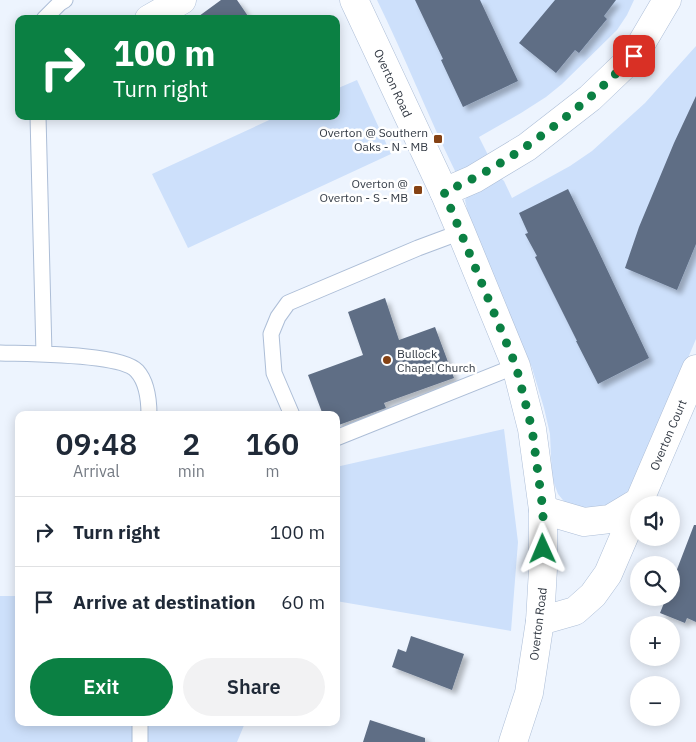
<!DOCTYPE html>
<meta charset="utf-8">
<style>
body{margin:0;font-family:"IBM Plex Sans",sans-serif;background:#f2f2f3;color:#1f2937;height:100vh;display:flex;flex-direction:column;font-size:19px;white-space:nowrap}
*{box-sizing:border-box;margin:0}
p{font-size:16px;color:#747a83}
.icon{flex:none;width:28px;height:28px;fill:none;stroke:currentColor;stroke-width:2;stroke-linecap:round;stroke-linejoin:round}
.map{position:relative;flex:1;overflow:hidden}
.details{position:absolute;left:15px;top:411px;width:325px;height:315px;display:flex;flex-direction:column;background:#fff;border-radius:10px;box-shadow:0 2px 12px #0003}
.details>*{flex:none}
.hud{position:absolute;left:15px;top:15px;width:325px;height:105px;border-radius:10px;box-shadow:0 2px 12px #0003;background:#0b8043;color:#fff;overflow:hidden}
.buttons{position:absolute;left:630px;top:496px;display:grid;gap:10px}
.buttons a{display:grid;place-items:center;width:50px;height:50px;border-radius:50%;background:#fff;box-shadow:0 2px 12px #0003;font-size:25px}
.pin{position:absolute;display:grid;place-items:center;width:42px;height:42px;color:#fff;margin:-21px;border-radius:10px;box-shadow:0 2px 8px #0006}
.me{position:absolute;width:55px;margin:-28px;rotate:359deg;stroke-linejoin:round;filter:drop-shadow(0 0 4px #0008)}
.turn{display:flex;align-items:center;gap:18px;height:105px;padding:0 15px;font-size:22px}
.turn .icon{width:65px;height:65px;stroke-width:2.5}
.turn b{display:block;font-size:35px;line-height:42px}
.eta{display:flex;justify-content:space-evenly;align-items:center;height:85px;text-align:center}
.eta b{font-size:30px;font-weight:600;line-height:35px}
.action{display:flex;gap:10px;margin-top:auto;padding:10px 15px}
.action a{flex:1;height:58px;border-radius:30px;background:#0b8043;color:#fff;font-size:20px;font-weight:600;line-height:58px;text-align:center}
.action a+a{background:#f2f2f3;color:#1f2937}
ul{padding:0;list-style:none}
li{display:flex;align-items:center;gap:15px;height:70px;padding:0 15px;border-top:1px solid #e0e1e3}
li div{flex:1}
li b{display:block;font-size:19px}
li em{font-style:normal}
.map>svg:first-child{display:block}
.green{fill:#cde0fb}
.building{fill:#5f6e85;filter:url(#shadow)}
.lines{fill:none;stroke-linecap:round;stroke-linejoin:round}
.service-casing{stroke:#adbed7;stroke-width:17}
.minor-casing{stroke:#adbed7;stroke-width:29}
.tertiary-casing{stroke:#adbed7;stroke-width:29}
.service{stroke:#fff;stroke-width:15}
.minor{stroke:#fff;stroke-width:28}
.tertiary{stroke:#fff;stroke-width:28}
.route{stroke:#0b8043;stroke-width:9;stroke-dasharray:0 16.2}
.poi-dot{fill:#854214;stroke:#fff;stroke-width:2}
.labels{text-anchor:middle;dominant-baseline:central;stroke-width:5;stroke-linejoin:round;paint-order:stroke}
.street-label{font-size:12px;fill:#343b45;stroke:#fff}
.poi-label{font-size:12px;fill:#343b45;stroke:#fff;text-anchor:end}
</style>
<div class="map">
<svg width="696" height="742" viewBox="0 0 696 742">
<defs>
<filter id="shadow"><feDropShadow dx="4.5" dy="4.5" stdDeviation="2.5" flood-color="#0004"/></filter>
</defs>
<rect width="100%" height="100%" fill="#edf4fe"/>
<path class="green" d="M377,0H634L627,15L617,30L562,84L546,97L521,113L479,137L489,157L456,173C428,116 405,57 377,0Z
M696,46V339L641,470L631,488L621,497L603,507L580,509L567,505L558,494L552,478L550,434L544,408L532,368L468,214L465,200L471,191L501,178L504,181L512,198L570,166L592,151L645,103Z
M357,80L391,154L188,248L152,174L278,116H336V89Z
M504,429L518,542L511,631L336,601V467Z
M0,596H19V722L245,723L237,742H0Z"/>
<path class="building" d="M221,0H237L250,19H195Z
M415,0H480L518,81L463,107L441,60L443,59Z
M555,0H616L604,16L607,19L579,53L575,50L556,73L519,43Z
M696,96V244L677,290L625,268L639,227L674,143Z
M568,189L595,244L649,358L598,384L576,341H577L535,257L537,256L525,234L528,233L519,213Z
M385,298L399,340L435,327L454,378L384,403L386,408L336,426V415H323L308,375L363,355L348,312Z
M694,525H696V622L687,618L685,623L660,613L666,598H671V585Z
M411,636L464,654L452,690L392,667L398,649L406,652Z
M370,720L425,738V742H363Z"/>
<g class="lines">
<g class="service-casing">
<path id="service" d="M44,19L60,3L65,0
M38,116L44,354
M0,353C26,354 121,353 137,371C147,382 149,401 149,415
M292,415L274,373L271,334L278,317L288,303L418,248L461,232
M336,438L516,366
M140,742V722"/>
</g>
<g class="minor-casing">
<path id="minor" d="M149,19L182,0
M444,192L474,179L527,147L590,98L634,56L667,0
M543,510L584,522L610,519L640,501
M540,621L575,611L593,595L608,574L696,369"/>
</g>
<g class="tertiary-casing">
<path id="tertiary" d="M354,0L444,192L461,232L516,366L532,429L543,510V569L540,621L529,693L513,742"/>
</g>
<use href="#service" class="service"/>
<use href="#minor" class="minor"/>
<use href="#tertiary" class="tertiary"/>
</g>
<g class="lines">
<path class="route" d="M543,549V510L532,429L516,366L444,192C497,170 545,135 589,98C605,85 619,70 634,56"/>
</g>
<g class="poi-dot">
<rect x="433" y="134" width="10" height="10" rx="2.5"/>
<rect x="413" y="185" width="10" height="10" rx="2.5"/>
<circle cx="387" cy="360" r="5"/>
</g>
<g class="labels">
<g class="street-label">
<text transform="translate(393 83) rotate(65)">Overton Road</text>
<text transform="translate(668 435) rotate(-67)">Overton Court</text>
<text transform="translate(538 624) rotate(-83)">Overton Road</text>
</g>
<g class="poi-label">
<text x="428" y="132">Overton @ Southern<tspan x="428" dy="14">Oaks - N - MB</tspan></text>
<text x="408" y="183">Overton @<tspan x="408" dy="14">Overton - S - MB</tspan></text>
<text x="397" y="353" text-anchor="start">Bullock<tspan x="397" dy="14">Chapel Church</tspan></text>
</g>
</g>
</svg>
<div class="buttons">
<a><svg class="icon" aria-label="sound" viewBox="0 0 24 24"><path d="M4 9h4l5-4v14l-5-4H4zM17 9q2 3 0 6"/></svg></a>
<a><svg class="icon" aria-label="search" viewBox="0 0 24 24"><circle cx="10" cy="10" r="6"/><path d="M15 15l6 6"/></svg></a>
<a>+</a>
<a>−</a>
</div>
<div class="pin" style="left:634px;top:56px;background:#d93025"><svg class="icon" aria-label="arrive" viewBox="0 0 24 24"><path d="M6 21V4h12l-3 4 3 4H6"/></svg></div>
<svg class="me" style="left:543px;top:549px" viewBox="-20 -20 40 40"><path d="M0-17L14 15 0 8-14 15z" fill="#0b8043" stroke="#fff" stroke-width="4"/></svg>
<div class="hud">
<div class="turn"><svg class="icon" aria-label="right" viewBox="0 0 24 24"><path d="M7 20v-9h11M14 6l5 5-5 5"/></svg><div><b>100 m</b>Turn right</div></div>
</div>
<section class="details">
<div class="eta">
<div><b>09:48</b><p>Arrival</p></div>
<div><b>2</b><p>min</p></div>
<div><b>160</b><p>m</p></div>
</div>
<ul>
<li><svg class="icon" aria-label="right" viewBox="0 0 24 24"><path d="M7 20v-9h11M14 6l5 5-5 5"/></svg><div><b>Turn right</b></div><em>100 m</em></li>
<li><svg class="icon" aria-label="arrive" viewBox="0 0 24 24"><path d="M6 21V4h12l-3 4 3 4H6"/></svg><div><b>Arrive at destination</b></div><em>60 m</em></li>
</ul>
<div class="action"><a>Exit</a><a>Share</a></div>
</section>
</div>
